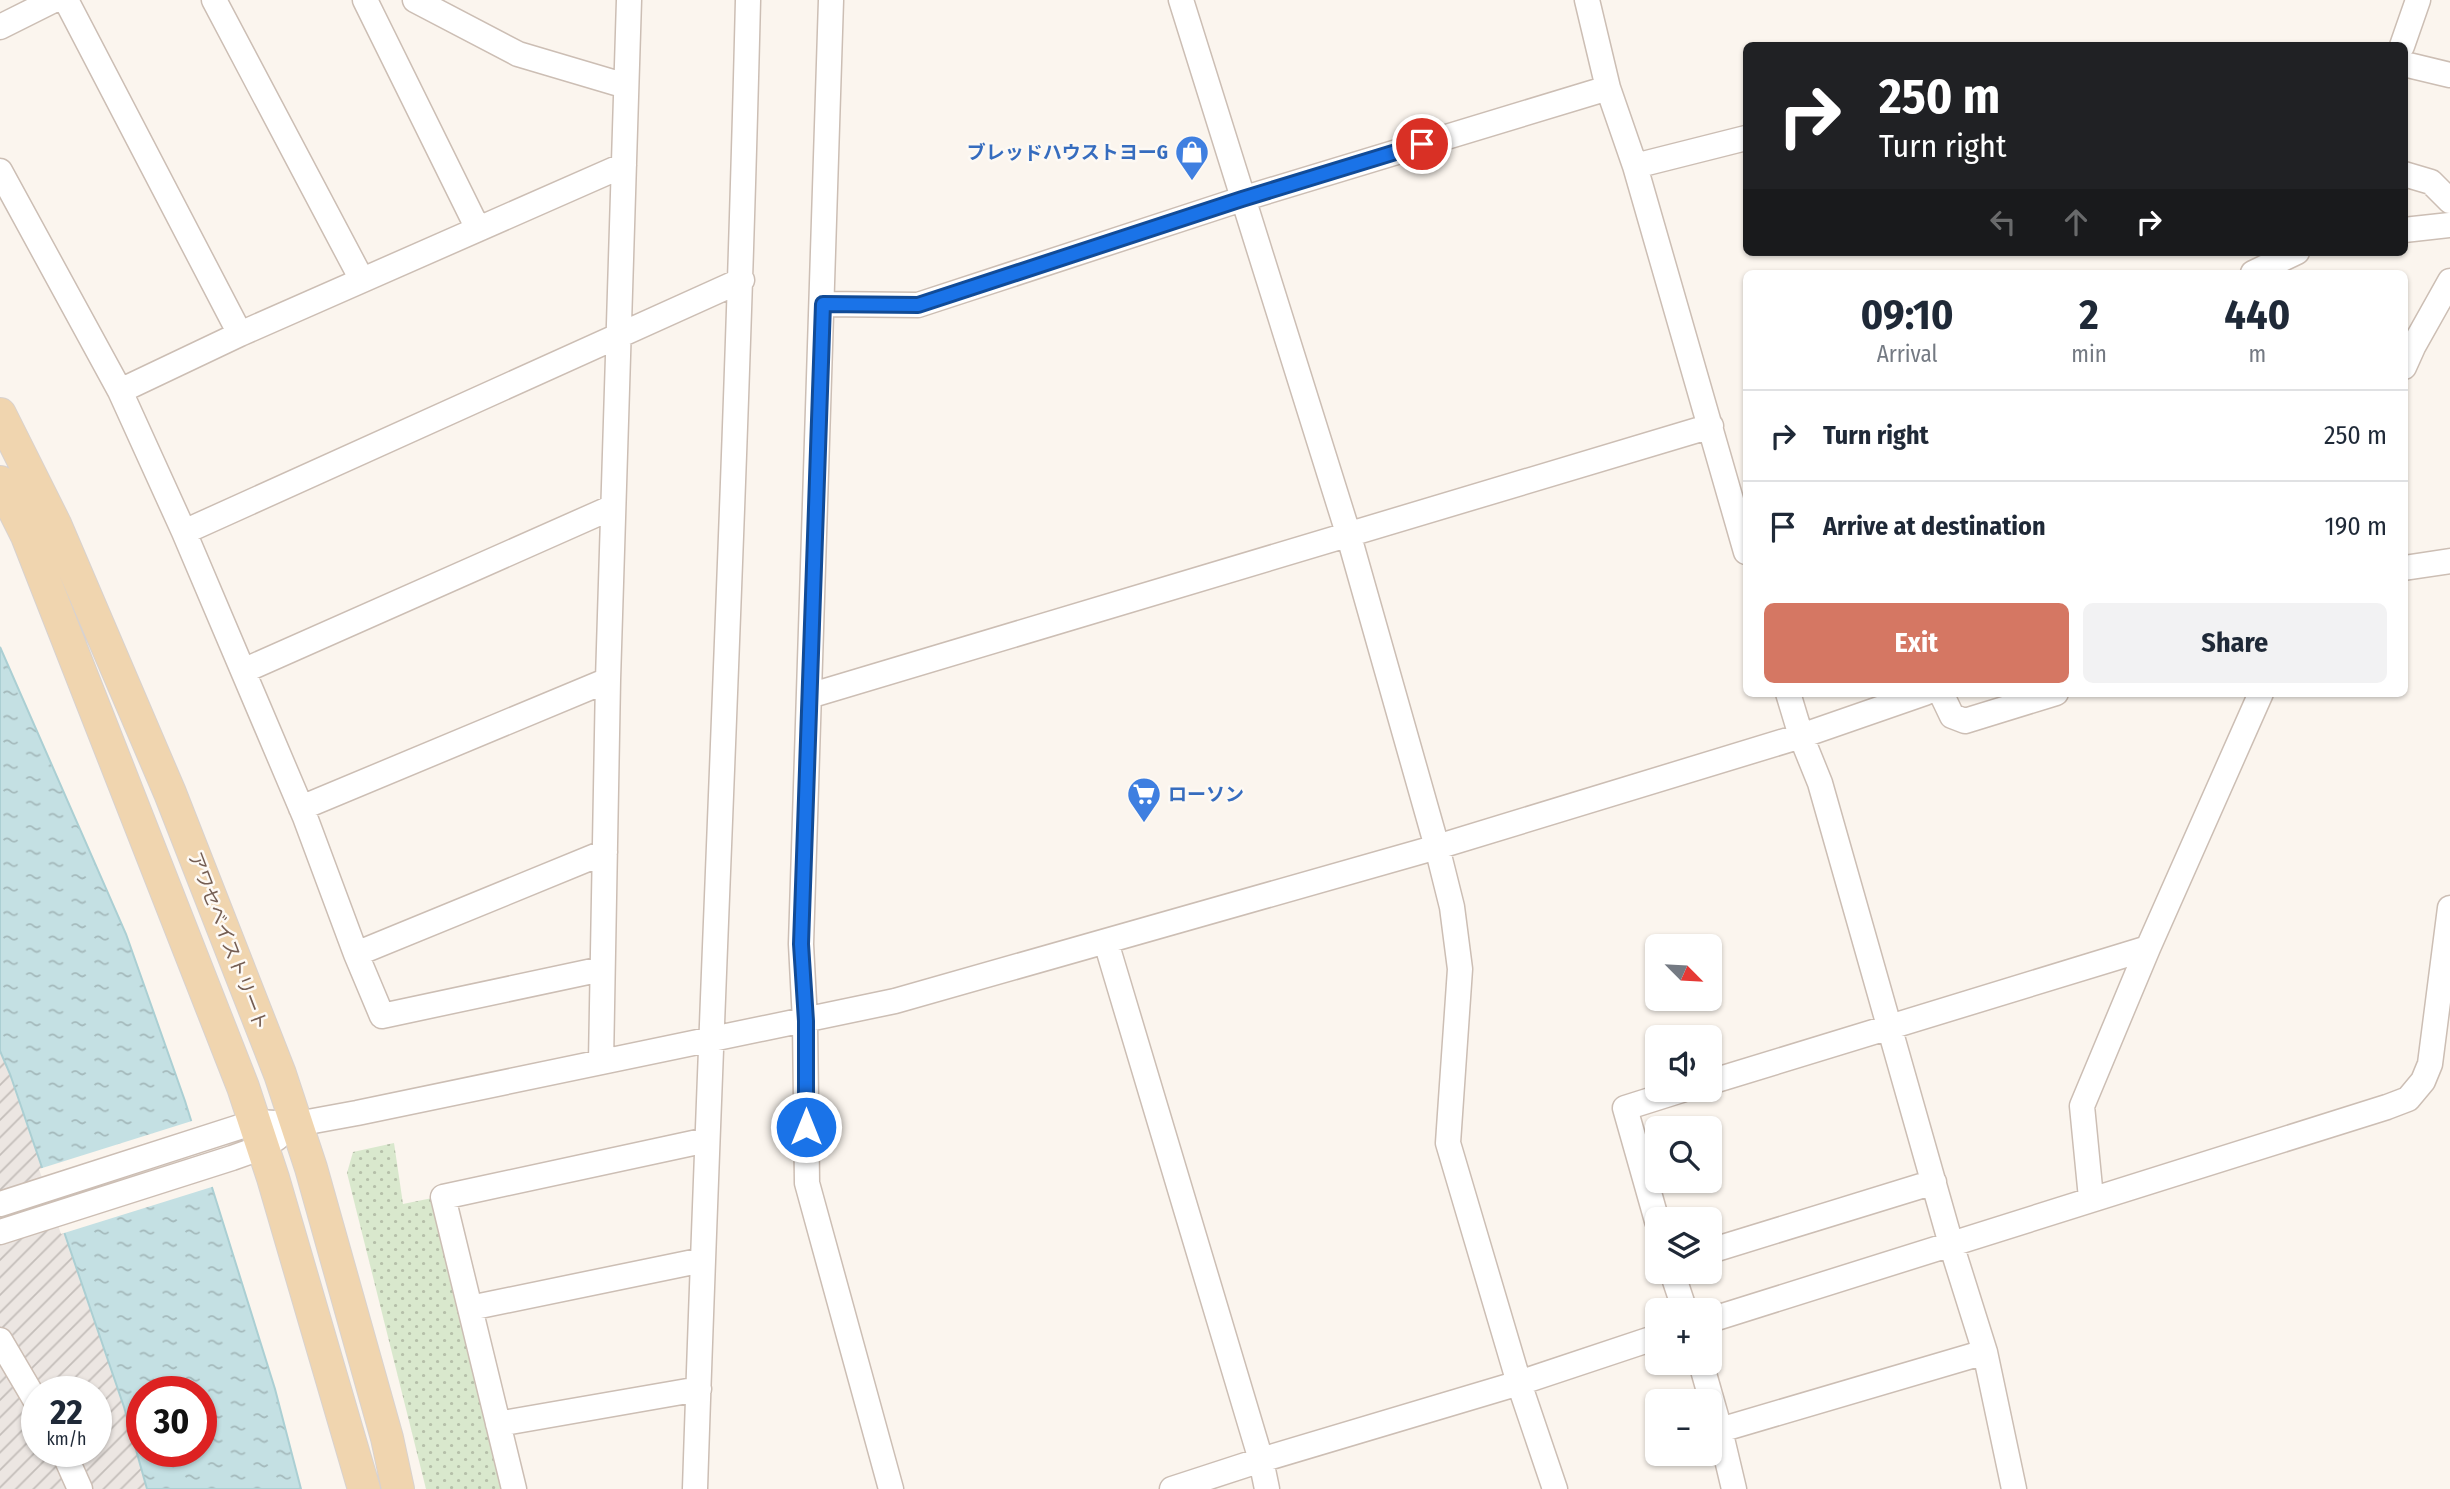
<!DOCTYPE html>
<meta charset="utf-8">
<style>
body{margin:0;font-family:"Fira Sans Condensed","Noto Sans JP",sans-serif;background:#f2f2f3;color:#1f2937;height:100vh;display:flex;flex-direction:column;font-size:26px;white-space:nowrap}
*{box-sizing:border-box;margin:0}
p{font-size:23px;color:#747a83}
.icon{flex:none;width:38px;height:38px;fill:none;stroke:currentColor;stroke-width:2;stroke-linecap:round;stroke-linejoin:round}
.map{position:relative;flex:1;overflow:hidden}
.details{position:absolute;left:1743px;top:270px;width:665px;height:427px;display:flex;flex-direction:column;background:#fff;border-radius:10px;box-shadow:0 2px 5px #0004}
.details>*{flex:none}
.guide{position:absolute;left:1743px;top:42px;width:665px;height:214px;border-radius:10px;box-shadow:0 2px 5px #0004;background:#202124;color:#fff;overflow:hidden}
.needle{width:46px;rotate:114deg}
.tools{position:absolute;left:1645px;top:934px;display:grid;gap:14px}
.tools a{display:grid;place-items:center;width:77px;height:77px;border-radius:10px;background:#fff;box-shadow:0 2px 5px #0004;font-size:35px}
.speed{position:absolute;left:21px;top:1376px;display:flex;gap:14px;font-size:35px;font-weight:700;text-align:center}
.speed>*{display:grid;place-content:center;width:91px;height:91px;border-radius:50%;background:#fff;box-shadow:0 2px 5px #0004;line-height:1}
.speed small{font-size:18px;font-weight:400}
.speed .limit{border:10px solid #d22;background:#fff;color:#111}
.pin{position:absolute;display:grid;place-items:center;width:60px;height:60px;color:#fff;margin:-30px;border:4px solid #fff;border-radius:50%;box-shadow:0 2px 7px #0007}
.me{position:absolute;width:77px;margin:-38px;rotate:0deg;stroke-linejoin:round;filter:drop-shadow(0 0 5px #0008)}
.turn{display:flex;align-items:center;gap:24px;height:147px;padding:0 21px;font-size:32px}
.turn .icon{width:91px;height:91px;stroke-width:2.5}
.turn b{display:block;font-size:49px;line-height:60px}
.lanes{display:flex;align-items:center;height:66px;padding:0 21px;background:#0003;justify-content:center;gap:35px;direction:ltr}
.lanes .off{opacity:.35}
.eta{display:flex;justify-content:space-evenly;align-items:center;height:119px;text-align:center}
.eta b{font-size:42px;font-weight:700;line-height:49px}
.button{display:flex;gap:14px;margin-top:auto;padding:14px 21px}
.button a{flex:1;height:80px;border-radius:10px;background:#d57763;color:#fff;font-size:28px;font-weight:700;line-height:80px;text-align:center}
.button a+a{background:#f2f2f3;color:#1f2937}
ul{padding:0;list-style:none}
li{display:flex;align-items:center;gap:21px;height:91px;padding:0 21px;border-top:2px solid #e0e1e3}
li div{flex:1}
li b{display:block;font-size:26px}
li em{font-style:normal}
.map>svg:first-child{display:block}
.industrial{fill:url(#industrial-furrows);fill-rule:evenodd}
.park{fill:url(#park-dots)}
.water{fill:url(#water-ripples);stroke:#abcfd3;stroke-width:2;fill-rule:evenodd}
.pier{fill:#fbf5ee}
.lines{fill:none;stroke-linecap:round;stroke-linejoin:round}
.minor-casing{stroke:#ccbeb4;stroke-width:27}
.major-casing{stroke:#d8d2cf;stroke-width:34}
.minor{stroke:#fff;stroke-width:24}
.major{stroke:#f0d5af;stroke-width:32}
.route-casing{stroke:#114b97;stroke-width:18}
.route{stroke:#1a73e8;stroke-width:12}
.labels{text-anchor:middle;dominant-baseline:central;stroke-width:5;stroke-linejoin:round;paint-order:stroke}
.shop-label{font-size:19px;font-weight:bold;fill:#366cbe;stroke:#fdf9f4;text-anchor:end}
.street-label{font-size:19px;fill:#745d52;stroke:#fdf9f4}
</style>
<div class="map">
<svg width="2450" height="1489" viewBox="0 0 2450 1489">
<defs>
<pattern id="industrial-furrows" width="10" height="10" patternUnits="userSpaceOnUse" patternTransform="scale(1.75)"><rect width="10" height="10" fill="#ece6e2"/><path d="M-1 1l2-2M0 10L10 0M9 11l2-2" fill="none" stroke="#c4beba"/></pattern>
<pattern id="park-dots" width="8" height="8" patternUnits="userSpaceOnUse" patternTransform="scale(1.75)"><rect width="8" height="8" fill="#d9e8cd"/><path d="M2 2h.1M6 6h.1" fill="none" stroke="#b5bfa9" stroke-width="1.8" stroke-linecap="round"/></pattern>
<pattern id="water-ripples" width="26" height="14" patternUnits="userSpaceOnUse" patternTransform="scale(1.75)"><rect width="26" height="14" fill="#c4e0e3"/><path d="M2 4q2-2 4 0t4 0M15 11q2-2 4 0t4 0" fill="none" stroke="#a4b9bb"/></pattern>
</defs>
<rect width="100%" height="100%" fill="#fbf5ee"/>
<path class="industrial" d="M0,1022L91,1176L146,1489H0ZM37,1391H96V1451H37Z"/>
<path class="park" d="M394,1143L403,1204L442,1196L511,1489H426L347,1173L353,1152Z"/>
<path class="water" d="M0,647L126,934L185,1101L275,1389L301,1489H147L124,1407L10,1074L0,1051ZM142,1391H201V1451H142Z"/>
<path class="pier" d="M195,1120L215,1186L61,1234L39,1169Z"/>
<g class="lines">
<g class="minor-casing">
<path id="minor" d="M66,0L240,334
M214,0L362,280
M365,0L478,229
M415,0L518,54L626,86
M831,0L801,944L805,1021L807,1183L891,1489
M1181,0L1348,533L1437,847L1452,907L1460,969L1448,1143L1519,1383L1555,1489
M1587,0L1608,88L1635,166L1746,552
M0,27L54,0
M2402,46L2418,0
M2404,64L2450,75
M1635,166L1746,138
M0,171L120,391L184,532L305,817L356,954L382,1016L602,969
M2404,174L2431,182L2450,201
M2404,230L2450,225
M2253,273L2297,252
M823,304L918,305L1242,199L1608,88
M2404,367L2413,347L2450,281
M120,391L240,334L624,165
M184,532L742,280
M2404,568L2450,561
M243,671L613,507
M1788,693L1801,736L1820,783L1951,1244L1985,1352L2014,1489
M1941,693L1952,716L1965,721L2056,693
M809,696L1711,426
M301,808L608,680
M1106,942L1261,1460L1267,1489
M356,954L605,852
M601,1062L608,680L629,0
M1710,1082L2148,948
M2091,1198L2082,1106L2148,948L2261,693
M0,1204L255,1122L297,1124L357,1113L895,1001L1437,847L1801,736L1925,693
M1657,1221L1625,1108L1682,1090
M0,1232L232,1158L263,1147L277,1138
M1710,1251L1934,1182
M1672,1272L1685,1311
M470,1308L703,1260
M1710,1320L2387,1107L2408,1099L2423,1081L2430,1064L2450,908
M0,1340L37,1403
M1701,1363L1720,1430L1734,1489
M498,1424L699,1389
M1720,1430L1985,1352
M63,1451L80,1489
M514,1489L443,1197L707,1140
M695,1489C711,993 736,497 748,0
M1172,1489L1261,1460L1519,1383L1657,1337"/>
</g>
<g class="major-casing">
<path id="major" d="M0,414L55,524L170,793L280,1074L311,1168L387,1438L398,1489
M0,482L27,536L243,1087L273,1178L364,1489"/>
</g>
<use href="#minor" class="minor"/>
<use href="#major" class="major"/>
</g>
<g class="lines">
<g class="route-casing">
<path id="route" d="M806,1127V1021L801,944L823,304L918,305L1242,199L1422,144"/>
</g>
<use href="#route" class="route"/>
</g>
<defs>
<g id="shop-pin" transform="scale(1.75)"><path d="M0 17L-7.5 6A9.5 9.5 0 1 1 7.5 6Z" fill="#3f7fe0" stroke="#fdf9f4"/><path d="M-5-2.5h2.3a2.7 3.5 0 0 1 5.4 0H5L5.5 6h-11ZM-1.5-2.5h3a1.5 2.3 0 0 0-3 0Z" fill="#fff"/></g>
<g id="supermarket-pin" transform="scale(1.75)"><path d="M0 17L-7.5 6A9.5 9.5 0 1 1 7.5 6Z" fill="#3f7fe0" stroke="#fdf9f4"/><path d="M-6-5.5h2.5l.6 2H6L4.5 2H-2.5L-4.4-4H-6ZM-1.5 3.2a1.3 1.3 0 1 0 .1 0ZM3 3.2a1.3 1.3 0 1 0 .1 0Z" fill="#fff"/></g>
</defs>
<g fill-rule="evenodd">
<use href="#shop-pin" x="1192" y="152"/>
<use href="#supermarket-pin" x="1144" y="794"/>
</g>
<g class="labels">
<g class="shop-label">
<text x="1168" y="152">ブレッドハウストヨーG</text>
<text x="1168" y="794" text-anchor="start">ローソン</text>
</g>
<g class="street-label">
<text transform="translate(228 941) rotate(69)">アワセベイストリート</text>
</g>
</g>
</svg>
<div class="tools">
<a><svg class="needle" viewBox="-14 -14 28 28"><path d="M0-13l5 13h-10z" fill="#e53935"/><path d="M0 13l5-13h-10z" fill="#747a83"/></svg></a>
<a><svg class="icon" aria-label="sound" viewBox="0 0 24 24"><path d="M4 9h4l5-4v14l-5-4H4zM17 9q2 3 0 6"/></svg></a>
<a><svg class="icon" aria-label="search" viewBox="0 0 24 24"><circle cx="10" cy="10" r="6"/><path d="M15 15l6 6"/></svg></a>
<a><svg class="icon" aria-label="layers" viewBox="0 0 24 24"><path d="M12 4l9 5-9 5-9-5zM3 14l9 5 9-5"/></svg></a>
<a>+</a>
<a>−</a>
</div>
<div class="speed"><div>22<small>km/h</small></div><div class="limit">30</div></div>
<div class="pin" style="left:1422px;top:144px;background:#d93025"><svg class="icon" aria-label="arrive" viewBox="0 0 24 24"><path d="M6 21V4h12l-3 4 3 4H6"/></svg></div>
<svg class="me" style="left:806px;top:1127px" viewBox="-20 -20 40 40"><circle r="17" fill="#1a73e8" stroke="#fff" stroke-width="3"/><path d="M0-11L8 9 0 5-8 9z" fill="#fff"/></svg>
<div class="guide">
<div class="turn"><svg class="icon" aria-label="right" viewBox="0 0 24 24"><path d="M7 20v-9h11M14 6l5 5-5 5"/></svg><div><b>250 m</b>Turn right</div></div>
<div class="lanes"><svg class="icon off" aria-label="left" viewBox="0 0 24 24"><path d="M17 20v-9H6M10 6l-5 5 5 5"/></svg><svg class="icon off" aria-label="ahead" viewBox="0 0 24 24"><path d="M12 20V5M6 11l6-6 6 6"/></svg><svg class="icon" aria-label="right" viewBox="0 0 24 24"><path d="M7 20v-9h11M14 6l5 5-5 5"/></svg></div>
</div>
<section class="details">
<div class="eta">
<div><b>09:10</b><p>Arrival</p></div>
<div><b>2</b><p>min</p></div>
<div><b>440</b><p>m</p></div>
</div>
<ul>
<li><svg class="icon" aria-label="right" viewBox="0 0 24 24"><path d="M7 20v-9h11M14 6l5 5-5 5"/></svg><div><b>Turn right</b></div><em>250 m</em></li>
<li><svg class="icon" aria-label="arrive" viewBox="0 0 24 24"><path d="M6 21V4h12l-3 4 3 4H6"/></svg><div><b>Arrive at destination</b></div><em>190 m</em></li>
</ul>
<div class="button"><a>Exit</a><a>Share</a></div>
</section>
</div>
